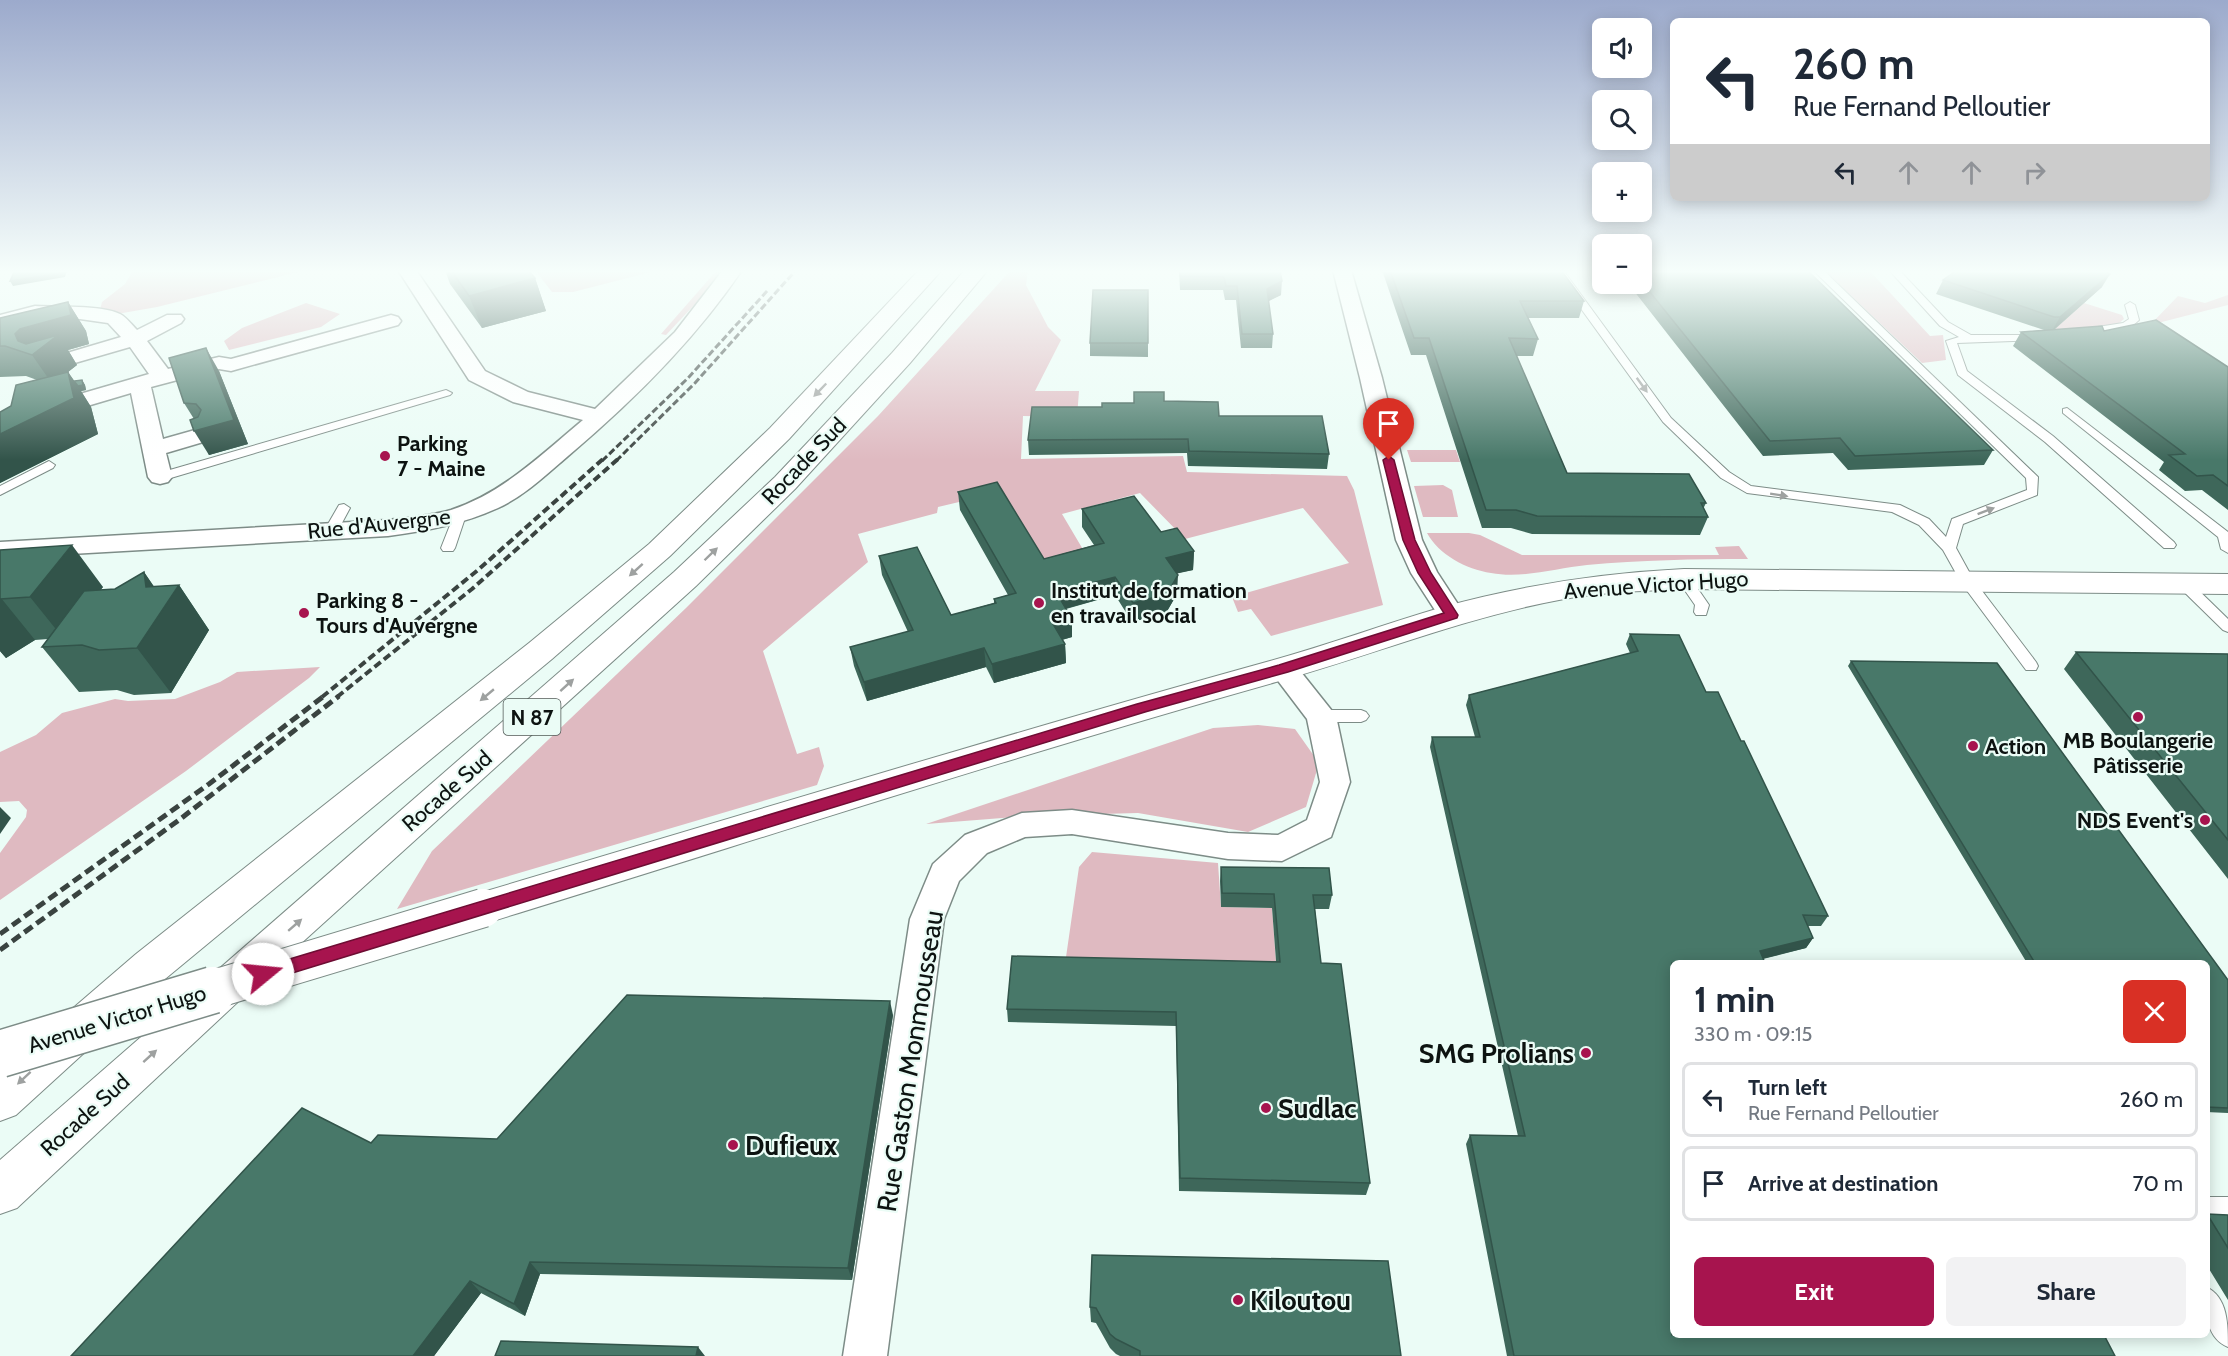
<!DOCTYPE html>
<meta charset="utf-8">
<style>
body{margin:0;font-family:Cabin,sans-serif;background:#f2f2f3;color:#1f2937;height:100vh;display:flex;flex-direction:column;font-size:22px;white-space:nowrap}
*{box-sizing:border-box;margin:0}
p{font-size:20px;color:#747a83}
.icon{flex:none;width:33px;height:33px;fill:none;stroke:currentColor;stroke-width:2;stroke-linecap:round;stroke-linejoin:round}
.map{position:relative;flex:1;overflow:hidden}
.drawer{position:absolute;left:1670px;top:960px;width:540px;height:378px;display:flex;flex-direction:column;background:#fff;border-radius:9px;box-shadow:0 3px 15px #0003}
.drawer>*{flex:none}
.guide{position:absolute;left:1670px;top:18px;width:540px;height:183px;border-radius:9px;box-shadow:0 3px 15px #0003;background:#fff;color:#1f2937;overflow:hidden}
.controls{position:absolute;left:1592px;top:18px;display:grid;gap:12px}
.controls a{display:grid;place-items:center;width:60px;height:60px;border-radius:9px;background:#fff;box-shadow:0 3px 15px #0003;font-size:30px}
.pin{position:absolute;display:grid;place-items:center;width:51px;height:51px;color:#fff;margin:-62px -26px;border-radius:50% 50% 50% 0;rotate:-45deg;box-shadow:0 0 6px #0007}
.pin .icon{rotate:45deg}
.me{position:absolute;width:66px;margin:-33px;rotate:73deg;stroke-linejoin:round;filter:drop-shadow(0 0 4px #0008)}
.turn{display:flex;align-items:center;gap:21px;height:126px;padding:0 24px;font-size:27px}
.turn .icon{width:78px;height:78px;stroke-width:2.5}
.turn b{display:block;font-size:42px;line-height:51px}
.lanes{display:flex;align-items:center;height:57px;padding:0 24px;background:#0003;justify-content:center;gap:30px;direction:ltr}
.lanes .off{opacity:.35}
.round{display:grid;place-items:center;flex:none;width:63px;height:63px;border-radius:9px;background:#f2f2f3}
.summary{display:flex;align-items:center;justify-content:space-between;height:102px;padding:0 24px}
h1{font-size:36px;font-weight:700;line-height:45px}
.button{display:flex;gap:12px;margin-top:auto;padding:12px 24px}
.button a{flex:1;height:69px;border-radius:9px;background:#a7144e;color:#fff;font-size:24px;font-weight:700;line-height:69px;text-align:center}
.button a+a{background:#f2f2f3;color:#1f2937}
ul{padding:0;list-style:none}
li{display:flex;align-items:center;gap:18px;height:75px;margin:0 12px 9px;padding:0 12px;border:3px solid #e0e1e3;border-radius:9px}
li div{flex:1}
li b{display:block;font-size:22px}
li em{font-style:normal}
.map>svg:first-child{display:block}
.green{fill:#dfbac1}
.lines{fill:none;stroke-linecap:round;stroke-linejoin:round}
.lane-casing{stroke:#7d8c87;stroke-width:2}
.street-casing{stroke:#7d8c87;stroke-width:3}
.secondary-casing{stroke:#7d8c87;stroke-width:2}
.highway-casing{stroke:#7d8c87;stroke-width:2}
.lane{fill:#fff;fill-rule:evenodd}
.street{fill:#fff;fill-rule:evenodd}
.secondary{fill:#fff;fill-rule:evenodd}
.highway{fill:#fff;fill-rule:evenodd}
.rail-far2{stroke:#3a4340;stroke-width:3;stroke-dasharray:7 3;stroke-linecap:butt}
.rail-far1{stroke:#3a4340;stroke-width:4;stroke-dasharray:8 4;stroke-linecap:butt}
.rail{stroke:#3a4340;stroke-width:5;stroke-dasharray:10 5;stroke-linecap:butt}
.secondary-bridge-far1-casing{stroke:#7d8c87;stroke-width:40;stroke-linecap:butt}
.secondary-bridge-casing{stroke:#7d8c87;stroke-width:49;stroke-linecap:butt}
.secondary-bridge-far1{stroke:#fff;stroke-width:38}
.secondary-bridge{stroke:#fff;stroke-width:46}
.wall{fill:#3e675a}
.shaded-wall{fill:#32544a}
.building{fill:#487869;stroke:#32544a;stroke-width:1.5}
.oneway{fill:#9ea1a0}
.route{fill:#a7144e;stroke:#6d0d33;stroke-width:1.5}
.poi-dot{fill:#a7144e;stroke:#ebfcf6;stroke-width:2}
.labels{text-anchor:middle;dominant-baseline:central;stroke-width:4.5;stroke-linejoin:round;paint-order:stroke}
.shield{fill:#ebfcf6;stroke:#505956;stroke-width:1.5}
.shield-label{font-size:21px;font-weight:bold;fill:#0d1311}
.poi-label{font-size:22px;font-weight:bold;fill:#0d1311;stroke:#ebfcf6;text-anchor:start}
.street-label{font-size:22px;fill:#0d1311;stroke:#ebfcf6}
.near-poi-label{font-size:27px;font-weight:bold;fill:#0d1311;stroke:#ebfcf6;text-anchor:start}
.near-street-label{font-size:27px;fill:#0d1311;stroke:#ebfcf6}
</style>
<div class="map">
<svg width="2228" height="1356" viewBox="0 0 2228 1356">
<rect width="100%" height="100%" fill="#ebfcf6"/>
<path class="green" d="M133,270H306L157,307L117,314L100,310L102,302L125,284Z
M535,270H659L573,292H552Z
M717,270H727L666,335L661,334Z
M1011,270H1028L1026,285L1048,327L1061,340L1035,391H1079L1077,417L1023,416L1021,459L1183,456L1187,472L1347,476L1354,490L1383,605L1271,636L1251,609L1238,612L1232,597L1349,563L1303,508L1185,539L1140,493L1062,514L1091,563L1043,564L997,493L938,507L937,513L858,534L868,562L763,651L797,754L819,747L824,766L817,785L397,909L432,851L686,608L878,416Z
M1828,270H1869L1930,336L1943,335L1946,360L1922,363L1827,273Z
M2228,295V305L2150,325L2178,296L2205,303Z
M306,303L340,314L321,327L229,350L224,341L242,328Z
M2084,303L2122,315L2124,319L2118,324L2051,332Z
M1407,450H1456L1460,462H1411Z
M1443,485L1452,490L1458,517H1423L1414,486Z
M1427,533H1469L1480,535L1522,555H1719L1715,547L1739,546L1748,559C1694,559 1641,560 1587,565C1556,568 1522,579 1491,573C1466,569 1439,555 1427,533Z
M320,667L309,678L186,771L0,900V853L26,817L27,810L19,801L0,802V752L36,735L62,713L115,699L128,701L175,699L220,682L237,672Z
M1258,725L1295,729L1319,763L1306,807L1248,832L1138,813L1026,816L926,824L1213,728Z
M1092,852L1218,863L1221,907L1272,908L1277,976L1064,971L1079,867Z"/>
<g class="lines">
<g class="lane-casing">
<path id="lane" d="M1553,270H1563L1671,418L1729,472L1751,486L1900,505L1929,519L1946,537L1952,519L2027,490L2026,478L1813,270H1823L2038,477L2037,495L1963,524L1956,548L1973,579L2036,662L2038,666L2036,670H2026L1962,584L1943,550L1919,525L1892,512L1747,493L1721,478L1663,422Z
M1889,270H1899L1948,322L1971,335H2042V339L2038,340L1957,343L1967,371L2053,436L2174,542L2176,545L2174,548H2164L2045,442L1958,375L1946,341L1959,337L1940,326Z
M2130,302L2135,305L2139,320L2130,328L2085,335L2080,332L2085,329L2123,323L2129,319L2125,305Z
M446,390L452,393L450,395L164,480H156L154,477L156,474Z
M2067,408L2228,532V553L2221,549L2218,537L2063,413V409Z
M49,461L55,465L53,468L0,495V486Z
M344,504L350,508L336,534L331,535L326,534L324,531L339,505Z
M460,511L466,515L455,548L453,551H443L441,548L454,515Z
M1684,575L1689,576L1709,605L1706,615H1696L1694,612L1695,605L1677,579Z
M2183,579L2188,580L2228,619V632L2223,630L2178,586L2176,583L2178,580Z
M1321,710H1361L1366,712L1369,716L1366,720L1361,722H1321L1316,720L1313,716L1316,712Z
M2206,1197H2228V1219H2206Z
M2206,1287C2228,1297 2228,1325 2228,1347C2204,1337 2206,1309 2206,1287Z"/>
</g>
<g class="street-casing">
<path id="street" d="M398,270H416L485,371L528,392L595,409L675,332L723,270H742C694,341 633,401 568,456C546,475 524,496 498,508C463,524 426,531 388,536L0,558V542L388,520C409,518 431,516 451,510C503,493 542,454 583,420L513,402L469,380Z
M1333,270H1351L1382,378L1422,540L1437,572L1465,615L1462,621L1452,624L1442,621L1411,573L1396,540L1360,378Z
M35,306C56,307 102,305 120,314C126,317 132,325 137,330L167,315H181L184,319L181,323L147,341L168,369L219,357L231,359L391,315L398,317L401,321L398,325L238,369L231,371L219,369L151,387L163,439L202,428L210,430L213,435L210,440L166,453L172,477L168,482L160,484L152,482L148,477L131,393L50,417L42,415L39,410L42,405L149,374L130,347L54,369L47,371L40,369L37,365L40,361L121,337L108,323L80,319L35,318L0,327V315Z
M1283,659L1293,662L1336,716L1350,782L1331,837L1282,861L1228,859L1072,834L1025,837L987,853L959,881L944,919L887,1356H843L910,919L933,864L965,835L1022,813L1072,810L1228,833L1278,835L1307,820L1320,782L1307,719L1269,669L1273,662Z"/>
</g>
<g class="secondary-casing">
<path id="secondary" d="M1684,569L2228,574V594L1684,589C1642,591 1600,592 1559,600C1462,618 1370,656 1276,682C1010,757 747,843 483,924L469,920L463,908L469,896L483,892C745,814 1007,734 1270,661C1328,645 1385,624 1443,607C1523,585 1602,573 1684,569Z"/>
</g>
<g class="highway-casing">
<path id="highway" d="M919,270H942L789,439L670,556L552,659L165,979L16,1115L0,1121V1071L136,954L529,643L649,544L770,428Z
M965,270H988L910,363L795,489L696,586L286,957L17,1208L0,1214V1160L674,572L775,477L892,353Z"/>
</g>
<use href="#lane" class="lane"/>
<use href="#street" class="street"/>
<use href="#secondary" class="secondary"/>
<use href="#highway" class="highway"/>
<path class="rail-far2" d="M602,461L688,378L768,290
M616,461L695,383L796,270"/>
<path class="rail-far1" d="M322,697L478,570L603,459
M337,697L472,589L618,459"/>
<path class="rail" d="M0,934L209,784L324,696
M0,950L179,820L339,696"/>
<g class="secondary-bridge-far1-casing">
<path id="secondary-bridge-far1" d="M208,991L483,908"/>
</g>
<g class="secondary-bridge-casing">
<path id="secondary-bridge" d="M0,1054L213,990"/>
</g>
<use href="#secondary-bridge-far1" class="secondary-bridge-far1"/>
<use href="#secondary-bridge" class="secondary-bridge"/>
</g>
<path class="wall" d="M445,270H528L535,278L546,311L482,328L450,284Z
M1179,270H1280L1281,295L1268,301L1273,334L1272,348H1241L1236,300H1225L1223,290H1180Z
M1382,270H1561L1584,301L1579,318H1528L1538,339L1533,356H1516L1567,473L1706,503L1703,509L1708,517L1700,535L1532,534L1511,528H1482L1426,355H1411Z
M1641,270L1993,450L1984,465L1848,470L1833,453L1763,456L1634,291H1625L1619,284H1641Z
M1943,280L2102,287L2054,330L2104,331L2228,367V510L2202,490L2185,491L2159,470L2164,462L2013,346L2021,332L2044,330L1936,294Z
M68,302L86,331L89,344L68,350L77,365L68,372L74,381L82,380L85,385L86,390L81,391L91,407L98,434L0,483V412L11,406L37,380L26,376L0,377V318Z
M1090,343H1148V357L1090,356Z
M219,371L248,444L209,455L194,419L184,403Z
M1164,401L1219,416L1329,454L1327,469L1188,466L1187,453L1029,455L1028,440L1102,407Z
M958,492L1044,559L1094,545L1082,527V509L1161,532L1194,551L1193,570L1177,573V594L1166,613L1132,622L1115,595L1066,609L1072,637L1062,640L1065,644L1066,663L994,683L986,667L867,701L854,666L850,647L908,632L882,575L879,556L951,615L994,603V599L1008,595L960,510Z
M0,550L103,587L100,590L115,589L144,572L154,587L179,585L209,630L171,693L134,695L117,690L79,692L42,647L48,639L35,640L6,658L0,651Z
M1630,634L1706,692L1741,741L1828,916L1821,926H1808L1813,938L1806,948L1763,959L1672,1335L2115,1356H1507L1466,1144L1470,1135L1518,1136L1430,747L1432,737H1475L1466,705L1469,695L1630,653L1626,644Z
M2076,652L2228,654V879L2064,669Z
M1851,661L2228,980V1113L2206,1112V963H2027L1848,666Z
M1221,867L1332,895L1329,909H1315L1321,963L1370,1183L1366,1195L1179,1191L1176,1026L1008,1022L1007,1009L1276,961L1272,908L1221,907L1220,881Z
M893,1015L852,1280L540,1274L525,1316L481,1293L434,1356H71L371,1143L497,1139Z
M2207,1214L2228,1215V1300L2206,1264V1215Z
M1090,1307L1401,1356H1120L1116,1354L1110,1348L1096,1323L1091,1322Z"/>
<path class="shaded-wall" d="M63,270H67L65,277L13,286L10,281Z
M2110,274L2102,287L2052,331L2060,317Z
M535,278L546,311L482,328L469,296Z
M1282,281L1281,295L1265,303L1267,289Z
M68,302L86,331L89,344L68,350L77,365L68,372L78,386L82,380L85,385L86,390L81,391L91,407L98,434L0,483V434L53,385L32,355L18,341L15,334L20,329Z
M206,348L219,371L248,444L209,455L194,431L234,420Z
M72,545L103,587L63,638L30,597Z
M1194,551L1193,570L1166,576V558Z
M144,572L166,604L179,585L209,630L171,693L137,648L146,587Z
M1178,575L1177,594L1166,613L1132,622L1133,603Z
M1115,577V595L1057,611L1056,592Z
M1,598L35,640L6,658L0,651V599Z
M1072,619V637L1054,642L1053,624Z
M1065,644L1066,663L994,683L992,664Z
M984,648L986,667L867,701L864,682Z
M0,807L11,818L0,834Z
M1813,938L1806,948L1753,961L1760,951Z
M890,1001L893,1015L852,1280L848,1268Z
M530,1262L540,1274L525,1316L514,1304Z
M470,1281L481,1293L434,1356H413Z
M698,1347L705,1356H696Z"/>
<path class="building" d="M15,270H63L62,273L10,281Z
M451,270H528L535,278L469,296Z
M1180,270H1280L1282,281L1267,289L1273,334H1242L1237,286H1226L1224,277L1180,276Z
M1390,270H1561L1584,301H1520L1538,339L1509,338L1567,473L1689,474L1706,503H1701L1708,517L1537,516L1516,510H1486L1429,338H1414Z
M1641,270H1807L1993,450L1855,456L1840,438L1770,441L1641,281Z
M1957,270H2105L2110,274L2060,317H2054L1943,280Z
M1093,290H1148V343H1090Z
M68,302L71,315L20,329L15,334L18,341L26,344L58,335L32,355L5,346H0V318Z
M2156,320L2228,367V486L2213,475L2197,476L2169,455L2185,454L2021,332L2102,326L2104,331Z
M206,348L234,420L194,431L190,420L198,417L201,410L196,404L184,403L169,358Z
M68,372L74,398L0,434V412L11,406L16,385Z
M82,380L83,385L78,386L74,381Z
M1134,392H1164V401L1218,402L1219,416H1322L1329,454L1189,451L1188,439L1028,440L1032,407H1102V403H1134Z
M997,482L1044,559L1104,543L1082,509L1134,496L1161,532L1177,528L1194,551L1166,558L1178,575L1167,594L1133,603L1115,577L1056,592L1072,619L1053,624L1065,644L992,664L984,648L864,682L850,647L913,630L879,556L917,547L951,615L996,603L994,599L1016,593L958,492Z
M72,545L30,597L0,599V550Z
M144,572L146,587L179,585L137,648L99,650L82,645L42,647L84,591L115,589Z
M1630,634L1679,635L1706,692H1718L1741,741H1744L1828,916L1803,915L1813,938L1760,951L1765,963H1672V1335H2104L2115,1356H1514L1470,1135L1525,1136L1432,737H1480L1469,695L1638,651Z
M2076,652L2228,654V840Z
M1851,661L1997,663L2228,980V1108L2206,1107V963H2035Z
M1221,867L1329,868L1332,895H1313L1321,963L1341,964L1370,1183L1180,1178L1176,1012L1007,1009L1012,956L1280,962L1274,894L1222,893Z
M627,995L890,1001L848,1268L530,1262L514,1304L470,1281L413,1356H71L302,1108L371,1143L378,1135L497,1139Z
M2207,1214L2228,1215V1248Z
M1092,1255L1388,1261L1401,1356H1140V1351L1116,1339L1110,1334L1096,1308L1090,1307Z
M501,1341L698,1347L696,1356H495Z"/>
<defs><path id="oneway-solid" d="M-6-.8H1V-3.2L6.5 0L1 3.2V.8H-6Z" transform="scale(1.5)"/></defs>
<g class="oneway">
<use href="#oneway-solid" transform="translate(1642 385) rotate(54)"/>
<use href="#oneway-solid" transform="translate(820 390) rotate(134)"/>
<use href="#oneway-solid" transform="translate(1779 495) rotate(9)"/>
<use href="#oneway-solid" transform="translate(1986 511) rotate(-21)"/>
<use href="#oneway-solid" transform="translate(711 554) rotate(-44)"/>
<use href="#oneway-solid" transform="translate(636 570) rotate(138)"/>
<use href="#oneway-solid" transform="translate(567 685) rotate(-42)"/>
<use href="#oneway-solid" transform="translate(487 695) rotate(140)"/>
<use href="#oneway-solid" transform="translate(295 925) rotate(-41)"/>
<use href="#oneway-solid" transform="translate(150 1056) rotate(-42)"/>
<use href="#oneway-solid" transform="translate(24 1078) rotate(137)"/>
</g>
<linearGradient id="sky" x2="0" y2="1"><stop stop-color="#9caacc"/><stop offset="0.59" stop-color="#f6fefb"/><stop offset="1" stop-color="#f6fefb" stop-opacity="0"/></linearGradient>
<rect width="2228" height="460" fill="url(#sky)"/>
<path class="route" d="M1389,456L1394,460L1415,540L1431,573L1458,615L1457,618L1288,672L1145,712L263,982L257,980L255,974L257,969L263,967L1137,704L1279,665L1444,613L1418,573L1403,540L1383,460Z"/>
<g class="poi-dot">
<circle cx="385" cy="456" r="6"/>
<circle cx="1039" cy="603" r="6"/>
<circle cx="304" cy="613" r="6"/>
<circle cx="2138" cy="717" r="6"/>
<circle cx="1973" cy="746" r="6"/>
<circle cx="2205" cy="820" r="6"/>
<circle cx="1586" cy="1053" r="6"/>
<circle cx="1266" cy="1108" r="6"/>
<circle cx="733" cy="1145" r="6"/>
<circle cx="1238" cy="1300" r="6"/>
</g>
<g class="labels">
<rect class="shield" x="503.5" y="699" width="57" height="36" rx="4.5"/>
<g class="shield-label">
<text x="532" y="717">N 87</text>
</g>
<g class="poi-label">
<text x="397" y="443">Parking<tspan x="397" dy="25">7 - Maine</tspan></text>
<text x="1051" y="590">Institut de formation<tspan x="1051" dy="25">en travail social</tspan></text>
<text x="316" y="600">Parking 8 -<tspan x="316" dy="25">Tours d'Auvergne</tspan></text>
<text x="2138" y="740" text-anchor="middle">MB Boulangerie<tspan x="2138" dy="25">Pâtisserie</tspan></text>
<text x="1985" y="746">Action</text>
<text x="2193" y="820" text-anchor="end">NDS Event's</text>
</g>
<g class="street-label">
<text transform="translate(804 461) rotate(-46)">Rocade Sud</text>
<text transform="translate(379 524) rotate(-6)">Rue d'Auvergne</text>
<text transform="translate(1656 585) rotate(-4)">Avenue Victor Hugo</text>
<text transform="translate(447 791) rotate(-41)">Rocade Sud</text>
<text transform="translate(117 1019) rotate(-17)">Avenue Victor Hugo</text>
<text transform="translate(85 1115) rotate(-42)">Rocade Sud</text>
</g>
<g class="near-poi-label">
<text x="1574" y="1053" text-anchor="end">SMG Prolians</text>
<text x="1278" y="1108">Sudlac</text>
<text x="745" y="1145">Dufieux</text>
<text x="1250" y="1300">Kiloutou</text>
</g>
<g class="near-street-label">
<text transform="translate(910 1061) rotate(-81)">Rue Gaston Monmousseau</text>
</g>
</g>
</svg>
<div class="controls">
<a><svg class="icon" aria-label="sound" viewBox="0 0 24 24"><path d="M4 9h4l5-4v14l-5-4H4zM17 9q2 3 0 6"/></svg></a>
<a><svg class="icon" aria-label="search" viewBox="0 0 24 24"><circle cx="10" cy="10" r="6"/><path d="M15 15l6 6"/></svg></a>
<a>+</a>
<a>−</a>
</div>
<div class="pin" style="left:1389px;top:460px;background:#d93025"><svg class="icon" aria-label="arrive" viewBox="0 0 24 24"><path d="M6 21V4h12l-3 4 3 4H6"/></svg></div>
<svg class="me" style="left:263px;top:974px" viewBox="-20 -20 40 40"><circle r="19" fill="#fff"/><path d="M0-13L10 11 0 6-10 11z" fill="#a7144e"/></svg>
<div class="guide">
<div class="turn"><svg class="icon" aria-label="left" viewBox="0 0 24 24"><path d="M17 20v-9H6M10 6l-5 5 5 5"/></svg><div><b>260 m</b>Rue Fernand Pelloutier</div></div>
<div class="lanes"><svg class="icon" aria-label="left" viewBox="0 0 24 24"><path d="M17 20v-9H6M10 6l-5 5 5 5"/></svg><svg class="icon off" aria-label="ahead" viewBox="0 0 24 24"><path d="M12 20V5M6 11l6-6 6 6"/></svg><svg class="icon off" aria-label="ahead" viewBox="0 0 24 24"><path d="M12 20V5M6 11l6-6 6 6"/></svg><svg class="icon off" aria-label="right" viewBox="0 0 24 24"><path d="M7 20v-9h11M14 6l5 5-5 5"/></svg></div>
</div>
<section class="drawer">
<div class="summary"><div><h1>1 min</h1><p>330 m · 09:15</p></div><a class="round" style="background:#d93025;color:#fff"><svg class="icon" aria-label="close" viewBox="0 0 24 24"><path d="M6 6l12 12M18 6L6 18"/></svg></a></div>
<ul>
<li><svg class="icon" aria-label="left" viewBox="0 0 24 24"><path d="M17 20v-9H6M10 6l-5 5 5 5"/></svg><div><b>Turn left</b><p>Rue Fernand Pelloutier</p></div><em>260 m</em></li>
<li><svg class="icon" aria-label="arrive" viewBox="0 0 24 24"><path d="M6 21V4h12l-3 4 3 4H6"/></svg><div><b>Arrive at destination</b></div><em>70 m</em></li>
</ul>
<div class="button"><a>Exit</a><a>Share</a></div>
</section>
</div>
